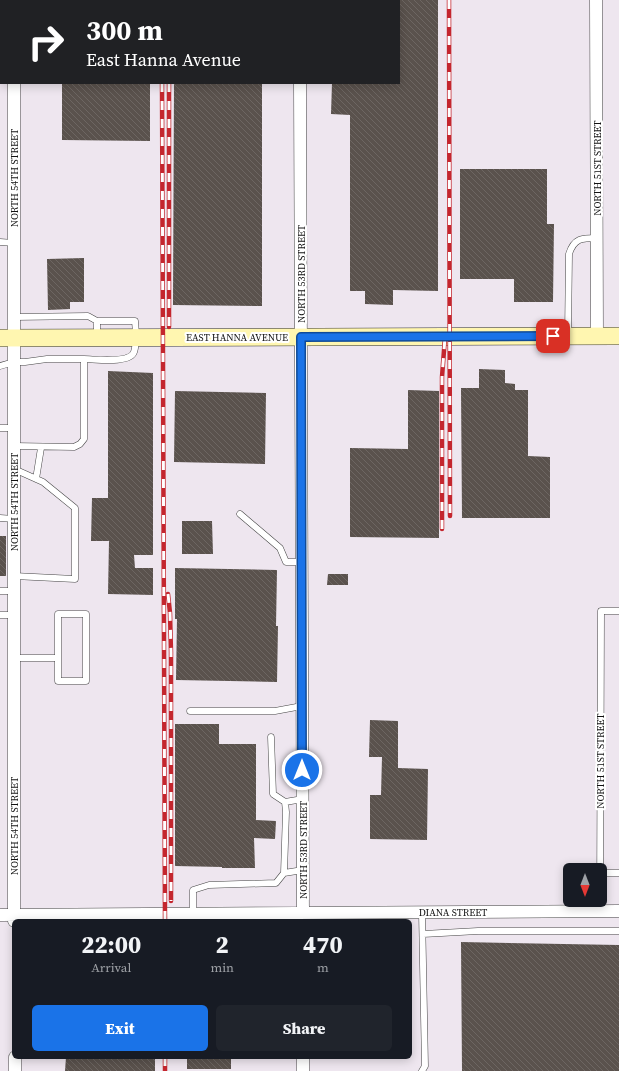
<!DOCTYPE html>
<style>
body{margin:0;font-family:"Source Serif 4",serif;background:#20242c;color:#f1f3f6;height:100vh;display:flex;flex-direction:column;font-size:15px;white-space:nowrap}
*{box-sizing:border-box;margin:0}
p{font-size:13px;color:#9ea1a6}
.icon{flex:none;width:22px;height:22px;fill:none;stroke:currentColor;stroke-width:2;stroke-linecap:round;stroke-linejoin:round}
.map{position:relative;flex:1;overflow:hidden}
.panel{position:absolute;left:12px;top:919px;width:400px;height:140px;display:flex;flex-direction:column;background:#171b24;border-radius:6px;box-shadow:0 2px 10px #0003}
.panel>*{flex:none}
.hud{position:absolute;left:0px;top:0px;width:400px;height:84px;box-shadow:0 2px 10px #0003;background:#202124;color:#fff;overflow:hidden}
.needle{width:26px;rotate:180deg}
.controls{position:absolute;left:563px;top:863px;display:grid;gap:8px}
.controls a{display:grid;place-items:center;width:44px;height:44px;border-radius:6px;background:#171b24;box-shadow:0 2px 10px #0003;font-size:20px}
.pin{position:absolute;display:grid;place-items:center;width:34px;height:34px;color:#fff;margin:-17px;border-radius:8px;box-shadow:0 2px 6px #0006}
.me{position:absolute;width:44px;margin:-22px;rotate:0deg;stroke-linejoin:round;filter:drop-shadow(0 0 3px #0008)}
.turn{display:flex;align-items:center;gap:14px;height:84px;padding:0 20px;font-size:18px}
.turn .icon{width:52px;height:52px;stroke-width:2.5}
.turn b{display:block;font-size:28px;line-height:34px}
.eta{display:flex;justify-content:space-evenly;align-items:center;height:68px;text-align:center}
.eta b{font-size:24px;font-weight:800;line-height:28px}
.primary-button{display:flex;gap:8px;margin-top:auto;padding:8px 20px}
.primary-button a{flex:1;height:46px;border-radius:6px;background:#1a73e8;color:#fff;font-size:16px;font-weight:800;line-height:46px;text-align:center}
.primary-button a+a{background:#20242c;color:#f1f3f6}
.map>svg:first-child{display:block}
.industrial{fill:#eee6ef;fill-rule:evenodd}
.building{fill:url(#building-back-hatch)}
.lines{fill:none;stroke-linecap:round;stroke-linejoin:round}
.lane-casing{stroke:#444;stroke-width:7}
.street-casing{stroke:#444;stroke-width:13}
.secondary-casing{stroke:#333;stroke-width:18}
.lane{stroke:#fff;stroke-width:6}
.street{stroke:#fff;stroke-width:12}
.secondary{stroke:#fff6b0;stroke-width:17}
.rail-casing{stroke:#c4262e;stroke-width:4.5}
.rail{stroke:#fff;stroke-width:3;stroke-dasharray:9;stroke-linecap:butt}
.route-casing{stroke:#114b97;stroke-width:10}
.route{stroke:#1a73e8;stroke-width:7}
.labels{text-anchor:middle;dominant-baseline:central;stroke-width:4;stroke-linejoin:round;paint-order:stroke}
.street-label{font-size:10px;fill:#111;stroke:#fff}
</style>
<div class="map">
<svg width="619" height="1071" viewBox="0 0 619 1071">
<defs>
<pattern id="building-back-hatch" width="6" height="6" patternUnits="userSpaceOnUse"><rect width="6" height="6" fill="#5a524d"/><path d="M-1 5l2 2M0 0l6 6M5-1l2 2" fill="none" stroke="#6d6662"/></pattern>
</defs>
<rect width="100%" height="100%" fill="#fffdf5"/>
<path class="industrial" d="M0,0H619V1071H0ZM1,1H399V83H1ZM570,870H600V900H570ZM14,921H410V1057H14Z"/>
<path class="building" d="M399,0H438V291L393,290V305L365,304V291H350V115L331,114L332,83H399Z
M62,83H150V141L62,140Z
M174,83H262V306L173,305Z
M460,169H547V224H554L553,302H514V279H460Z
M84,258V302H70V309L48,310L47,259Z
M479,369L505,370V383L515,384V390H528V456L550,457V518H462L461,388H479Z
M108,371L153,373V555H134L135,568H153V595L108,594L109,541H91L92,498H108Z
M408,390L439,391V538L350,537V448L408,449Z
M175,391L266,393L265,464L174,462Z
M182,521H212L213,554H182Z
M0,536H6V576H0Z
M175,568L277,570L276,626H278L277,682L176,680L177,619H175Z
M328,574H348V585H327Z
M370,720L398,721V768L428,769L427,840L370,839V795H381L382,757H369Z
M175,724H219V744H256V820L276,821L275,839L254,838L255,868H222V867L175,866Z
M461,942L619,945V1071H462Z
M66,1057H155V1071H65Z
M187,1057H231V1069H187Z"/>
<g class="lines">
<g class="lane-casing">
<path id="lane" d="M327,0V1
M0,242L14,243
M14,317L88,316L97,321V336
M568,335L569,254C574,238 582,238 597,238
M84,359C95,359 130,364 134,352C137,343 136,331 135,321H97
M0,366L14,362H25L47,359H84V439L80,444L74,447L14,446
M0,428H14
M14,469L43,482L75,508V579L14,576
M36,479L41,448
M240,514L280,548L286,562H302
M0,518L14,519
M0,591H14
M58,614H86V681H58Z
M0,615H14
M14,658H58
M190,711H275L302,706
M271,737L273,794L285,802
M284,873L286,812L285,802L303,799
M600,873H619
M600,911L601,611H619
M193,914V890L209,885L276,883L284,873L303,870
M423,934L478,931H619
M422,1071L425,1066L422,913"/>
</g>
<g class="street-casing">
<path id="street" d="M300,0V1
M596,0L597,336
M14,1V0
M14,83V921
M300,83L303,921
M0,915L619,911
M15,1057V1071
M303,1057V1071"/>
</g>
<g class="secondary-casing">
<path id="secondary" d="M0,338L619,336"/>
</g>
<use href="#lane" class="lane"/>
<use href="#street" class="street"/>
<use href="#secondary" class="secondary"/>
<g class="rail-casing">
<path id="rail" d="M162,0V1
M169,0V1
M449,0L450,516
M162,83L165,921
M169,83V327
M442,529V377L445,337
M168,594L170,613L171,652V901
M165,1057V1071"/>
</g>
<use href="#rail" class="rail"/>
</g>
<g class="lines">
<g class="route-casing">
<path id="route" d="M302,770L301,337L553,336"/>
</g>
<use href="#route" class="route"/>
</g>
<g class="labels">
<g class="street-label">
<text transform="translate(597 168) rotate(-90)">NORTH 51ST STREET</text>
<text transform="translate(14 178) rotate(-90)">NORTH 54TH STREET</text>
<text transform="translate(301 274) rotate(-90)">NORTH 53RD STREET</text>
<text x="237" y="337">EAST HANNA AVENUE</text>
<text transform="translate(14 502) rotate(-90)">NORTH 54TH STREET</text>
<text transform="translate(600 761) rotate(-90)">NORTH 51ST STREET</text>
<text transform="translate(14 826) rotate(-90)">NORTH 54TH STREET</text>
<text transform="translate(303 850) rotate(-90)">NORTH 53RD STREET</text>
<text x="453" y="912">DIANA STREET</text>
</g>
</g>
</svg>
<div class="controls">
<a><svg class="needle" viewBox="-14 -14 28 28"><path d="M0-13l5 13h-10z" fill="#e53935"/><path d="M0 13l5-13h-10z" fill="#9ea1a6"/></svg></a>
</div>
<div class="pin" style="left:553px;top:336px;background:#d93025"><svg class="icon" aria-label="arrive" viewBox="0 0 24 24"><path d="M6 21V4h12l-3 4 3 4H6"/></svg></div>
<svg class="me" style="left:302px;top:770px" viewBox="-20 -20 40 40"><circle r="17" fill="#1a73e8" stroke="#fff" stroke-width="3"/><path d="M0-11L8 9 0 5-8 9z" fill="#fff"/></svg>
<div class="hud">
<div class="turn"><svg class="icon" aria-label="right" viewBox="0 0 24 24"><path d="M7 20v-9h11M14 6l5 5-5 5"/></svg><div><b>300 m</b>East Hanna Avenue</div></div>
</div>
<section class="panel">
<div class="eta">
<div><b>22:00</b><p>Arrival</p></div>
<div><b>2</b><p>min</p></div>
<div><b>470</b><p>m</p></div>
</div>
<div class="primary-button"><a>Exit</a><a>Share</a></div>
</section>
</div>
